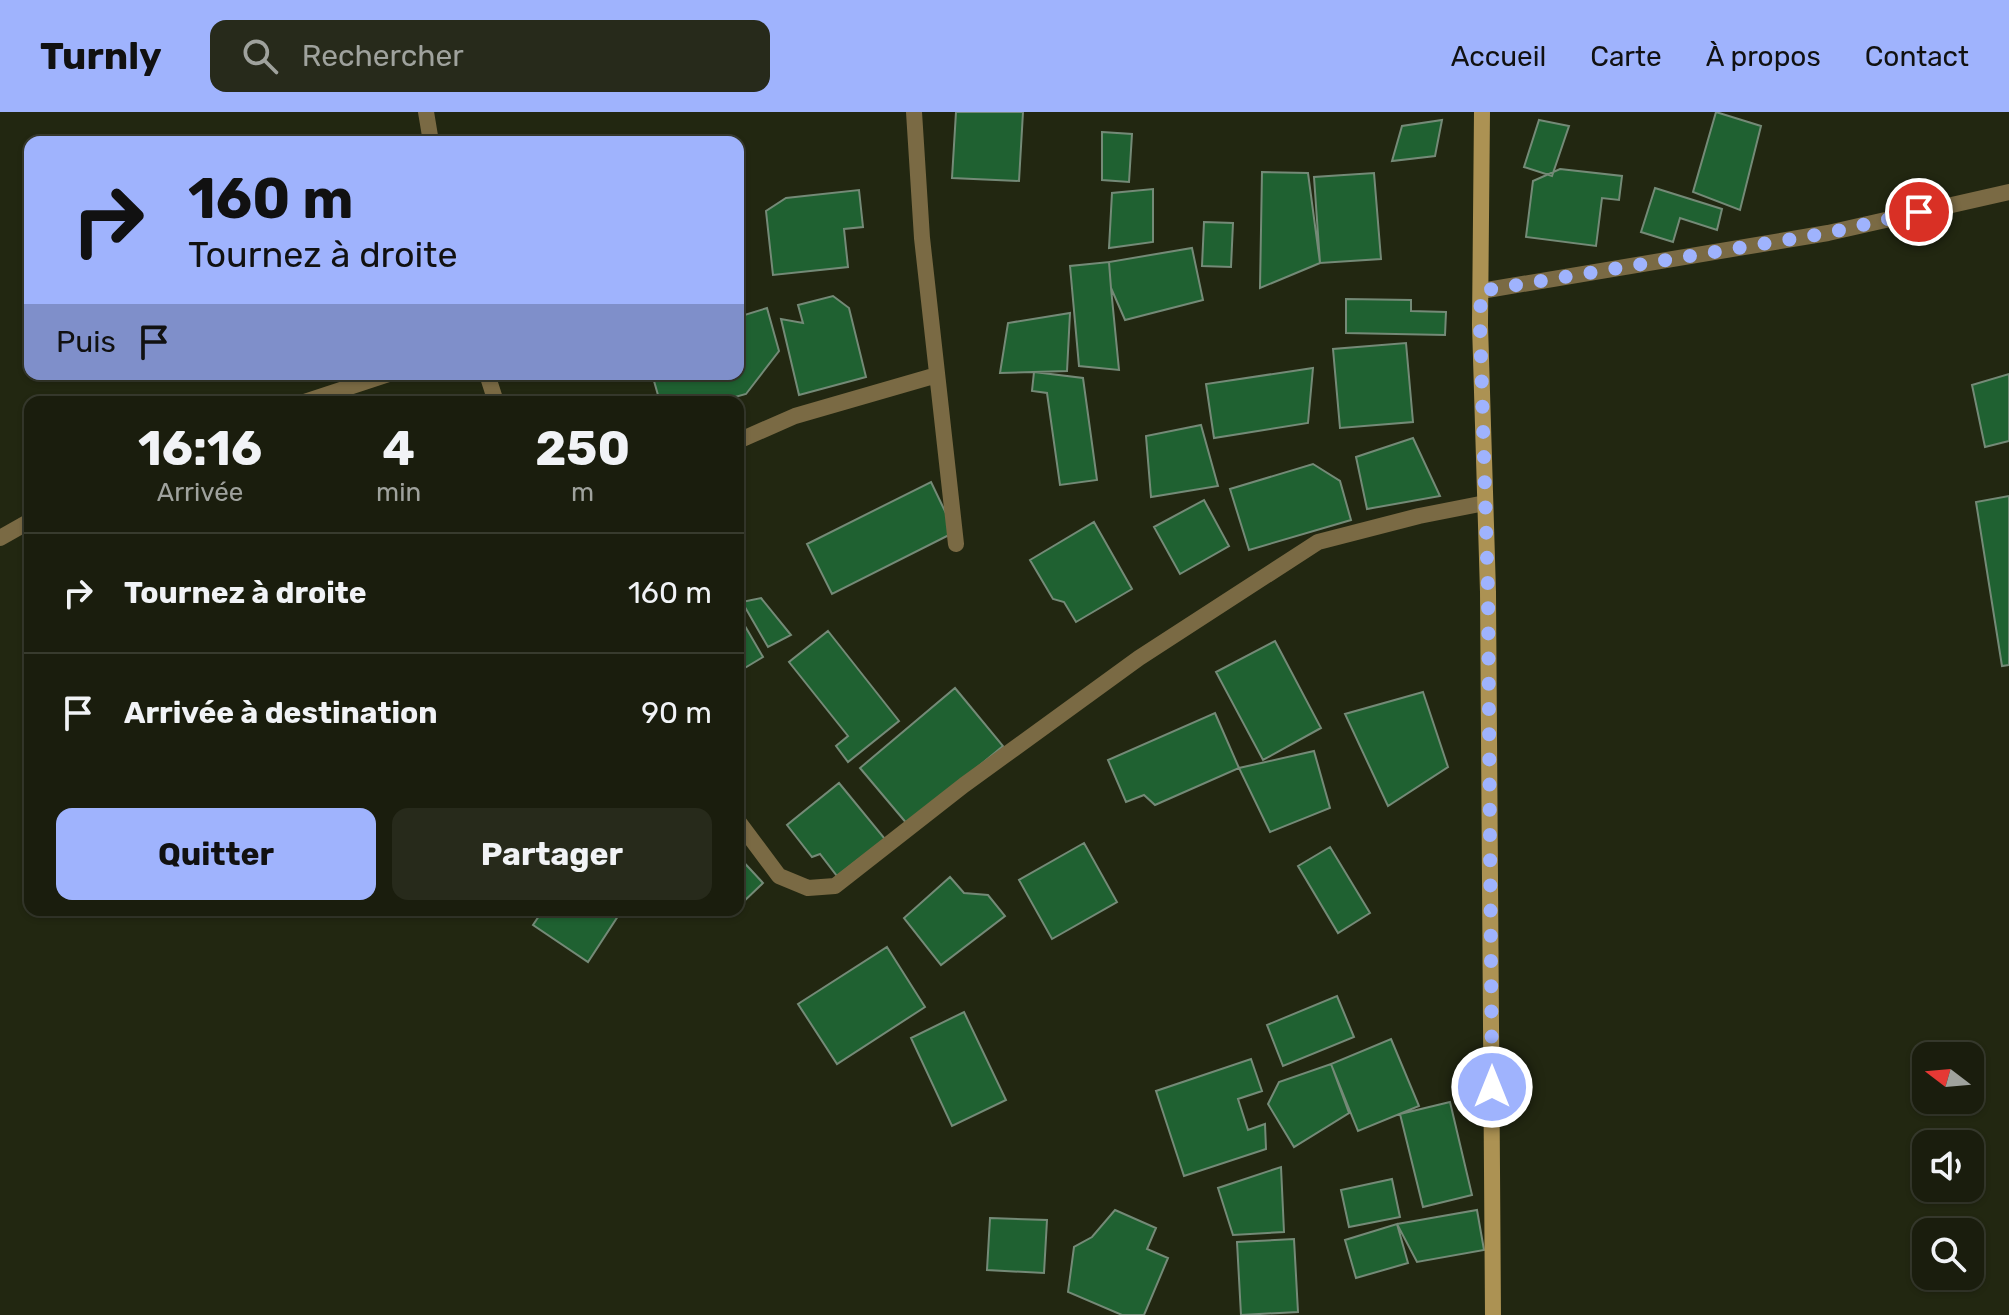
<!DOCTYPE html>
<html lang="fr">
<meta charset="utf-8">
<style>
body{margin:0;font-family:Rubik,sans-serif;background:#272a1b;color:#f1f3f6;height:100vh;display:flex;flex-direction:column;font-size:30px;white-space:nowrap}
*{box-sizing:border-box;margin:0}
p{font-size:26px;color:#9fa29d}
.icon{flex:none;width:44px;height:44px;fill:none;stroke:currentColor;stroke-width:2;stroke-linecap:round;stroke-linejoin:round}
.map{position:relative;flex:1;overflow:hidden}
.side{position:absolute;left:24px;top:284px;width:720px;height:520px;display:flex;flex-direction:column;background:#1a1d0d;border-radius:16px;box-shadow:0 2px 6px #0004,0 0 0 2px #383b2e}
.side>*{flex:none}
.guide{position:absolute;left:24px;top:24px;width:720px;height:244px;border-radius:16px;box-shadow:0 2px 6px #0004,0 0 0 2px #383b2e;background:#9fb3fd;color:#111;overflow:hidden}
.needle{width:52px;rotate:286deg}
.tools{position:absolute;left:1912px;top:930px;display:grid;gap:16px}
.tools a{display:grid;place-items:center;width:72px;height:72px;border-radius:16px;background:#1a1d0d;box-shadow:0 2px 6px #0004,0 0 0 2px #383b2e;font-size:40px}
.pin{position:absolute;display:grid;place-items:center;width:68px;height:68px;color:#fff;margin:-34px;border:4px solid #fff;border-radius:50%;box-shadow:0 2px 8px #0007}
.me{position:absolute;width:88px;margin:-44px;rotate:0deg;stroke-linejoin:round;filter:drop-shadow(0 0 6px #0008)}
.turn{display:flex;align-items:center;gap:28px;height:168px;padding:0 32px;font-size:36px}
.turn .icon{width:104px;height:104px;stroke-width:2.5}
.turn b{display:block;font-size:56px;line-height:68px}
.then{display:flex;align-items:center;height:76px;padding:0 32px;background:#0003;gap:16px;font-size:30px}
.eta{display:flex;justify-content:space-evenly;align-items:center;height:136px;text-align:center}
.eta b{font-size:48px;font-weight:700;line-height:56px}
.action{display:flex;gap:16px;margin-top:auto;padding:16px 32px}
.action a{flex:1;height:92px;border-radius:16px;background:#9fb3fd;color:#111;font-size:32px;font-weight:700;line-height:92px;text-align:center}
.action a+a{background:#272a1b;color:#f1f3f6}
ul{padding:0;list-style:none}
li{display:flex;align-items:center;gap:24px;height:120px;padding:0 32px;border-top:2px solid #383b2e}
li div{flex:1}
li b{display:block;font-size:30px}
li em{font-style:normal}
header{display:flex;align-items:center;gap:48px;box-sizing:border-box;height:112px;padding:0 40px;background:#9fb3fd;color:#111}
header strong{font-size:38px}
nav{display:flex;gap:44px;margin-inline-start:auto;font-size:28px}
.search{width:560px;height:72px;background:#272a1b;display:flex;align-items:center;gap:20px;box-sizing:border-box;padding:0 28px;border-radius:16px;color:#9fa29d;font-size:30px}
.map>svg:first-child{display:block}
.building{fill:#1f6131;stroke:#748a77;stroke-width:2}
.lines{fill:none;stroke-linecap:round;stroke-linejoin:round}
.street{stroke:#7a6a44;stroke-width:16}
.secondary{stroke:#ac9253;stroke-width:16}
.route{stroke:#9fb3fd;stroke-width:14;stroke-dasharray:0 25.2}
</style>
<header>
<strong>Turnly</strong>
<div class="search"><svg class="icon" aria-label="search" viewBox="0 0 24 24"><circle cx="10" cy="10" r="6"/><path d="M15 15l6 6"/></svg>Rechercher</div>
<nav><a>Accueil</a><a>Carte</a><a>À propos</a><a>Contact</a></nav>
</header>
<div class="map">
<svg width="2009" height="1203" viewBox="0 0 2009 1203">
<rect width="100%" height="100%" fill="#222711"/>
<path class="building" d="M956,0H1023L1019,69L952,66Z
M1716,0L1761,14L1740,98L1693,80Z
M1442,8L1435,44L1392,49L1402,14Z
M1539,8L1569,14L1552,64L1524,55Z
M1102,20L1132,22L1129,70L1102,68Z
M1560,57L1622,64L1619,88L1602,86L1596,134L1526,125L1533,69Z
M1262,60L1308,61L1320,151L1260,176Z
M1374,61L1381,147L1320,151L1314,65Z
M1655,76L1722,97L1717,118L1680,106L1673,130L1641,120Z
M1153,77V130L1109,136L1112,81Z
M859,78L863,115L844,117L848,155L773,163L766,99L786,86Z
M1204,110L1233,111L1231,155L1202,154Z
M1192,136L1203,188L1125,208L1111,176L1109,150Z
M1109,150L1111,176L1119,258L1079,254L1070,154Z
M833,184L849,196L866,265L799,283L781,207L803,211L798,193Z
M1346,187L1411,188V199L1446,200L1445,223L1346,221Z
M767,196L779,239L746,282L717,290H660L652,262H738V205Z
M1070,201L1067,259L1000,261L1008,211Z
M1406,231L1413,310L1340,316L1333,237Z
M1313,256L1308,311L1214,326L1206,272Z
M1034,260L1083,266L1097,368L1060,373L1047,281L1032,279Z
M2009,262V329L1985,335L1972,273Z
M1201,313L1218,374L1151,385L1146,324Z
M1413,326L1440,384L1367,397L1356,345Z
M1313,352L1340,369L1351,408L1249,438L1230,377Z
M931,370L955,420L832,482L807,432Z
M2009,384V553L2002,554L1976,390Z
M1204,388L1229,434L1180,462L1154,415Z
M1094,410L1132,477L1076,510L1064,490L1053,487L1030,448Z
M761,486L791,523L768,535L742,490Z
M738,502L763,545L738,560Z
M828,519L899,609L848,650L836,634L848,624L789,550Z
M1275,529L1321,616L1263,648L1216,560Z
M955,576L1003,634L908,713L860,656Z
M1423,580L1448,655L1388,694L1345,602Z
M1215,601L1239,656L1155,693L1144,683L1126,690L1108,648Z
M1314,639L1330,696L1270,720L1239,656Z
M839,671L885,727L837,764L820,742L812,745L787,713Z
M1084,731L1117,790L1052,827L1019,768Z
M1330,735L1370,801L1338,821L1298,754Z
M738,744L763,771L738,795Z
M950,765L964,781L988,783L1005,804L941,853L904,806Z
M543,798H622L588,850L533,813Z
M887,835L925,895L837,952L798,892Z
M1337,884L1354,925L1283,954L1267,913Z
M964,900L1006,988L952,1014L911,926Z
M1391,927L1419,994L1358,1019L1331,952Z
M1251,947L1262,979L1238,987L1248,1018L1265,1012L1266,1037L1184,1064L1156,979Z
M1331,952L1349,1001L1294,1035L1268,992L1279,970Z
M1450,990L1472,1083L1423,1095L1400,1002Z
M1281,1055L1284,1120L1233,1123L1218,1076Z
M1392,1067L1400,1105L1349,1115L1341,1078Z
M1115,1098L1156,1116L1147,1137L1168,1146L1144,1203H1122L1068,1180L1074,1135L1092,1125Z
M1477,1098L1484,1138L1417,1150L1397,1112Z
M990,1106L1047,1108L1044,1161L987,1158Z
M1397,1112L1408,1151L1356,1166L1345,1128Z
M1294,1127L1298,1200L1241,1203L1237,1130Z"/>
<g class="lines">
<path class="street" d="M426,0L431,30
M914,0L922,126L956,432
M1481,179L1828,121L2009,80
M487,262L496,290
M304,290L389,262
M738,329L795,304L937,263
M0,426L30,409
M738,709L779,764L808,776L835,774L964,673L1139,546L1318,430L1419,404L1485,391"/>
<path class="secondary" d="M1482,0L1480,213L1488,480L1493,1203"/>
</g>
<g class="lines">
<path class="route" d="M1492,975L1488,480L1480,213L1481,179L1828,121L1919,100"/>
</g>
</svg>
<div class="tools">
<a><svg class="needle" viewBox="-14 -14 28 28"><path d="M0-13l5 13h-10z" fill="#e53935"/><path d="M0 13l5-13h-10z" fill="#9fa29d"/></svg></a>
<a><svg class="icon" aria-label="sound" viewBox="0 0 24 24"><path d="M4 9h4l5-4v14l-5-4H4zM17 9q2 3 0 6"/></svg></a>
<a><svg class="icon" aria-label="search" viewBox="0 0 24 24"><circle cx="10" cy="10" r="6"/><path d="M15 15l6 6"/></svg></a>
</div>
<div class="pin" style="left:1919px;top:100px;background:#d93025"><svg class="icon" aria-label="arrive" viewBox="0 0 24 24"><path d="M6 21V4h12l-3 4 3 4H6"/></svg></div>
<svg class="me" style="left:1492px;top:975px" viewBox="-20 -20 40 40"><circle r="17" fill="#9fb3fd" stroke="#fff" stroke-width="3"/><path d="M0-11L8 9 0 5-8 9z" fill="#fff"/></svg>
<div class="guide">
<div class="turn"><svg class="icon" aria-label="right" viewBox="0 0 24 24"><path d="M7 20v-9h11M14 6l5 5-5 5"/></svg><div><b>160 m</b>Tournez à droite</div></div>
<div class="then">Puis<svg class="icon" aria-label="arrive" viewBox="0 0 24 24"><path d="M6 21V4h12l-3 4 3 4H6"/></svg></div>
</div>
<section class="side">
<div class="eta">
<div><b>16:16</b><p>Arrivée</p></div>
<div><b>4</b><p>min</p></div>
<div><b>250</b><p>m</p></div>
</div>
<ul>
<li><svg class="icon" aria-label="right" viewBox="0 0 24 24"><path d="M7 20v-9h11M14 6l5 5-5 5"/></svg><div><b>Tournez à droite</b></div><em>160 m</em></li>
<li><svg class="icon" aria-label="arrive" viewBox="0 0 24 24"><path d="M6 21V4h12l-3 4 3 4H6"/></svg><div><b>Arrivée à destination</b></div><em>90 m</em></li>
</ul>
<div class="action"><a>Quitter</a><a>Partager</a></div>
</section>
</div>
